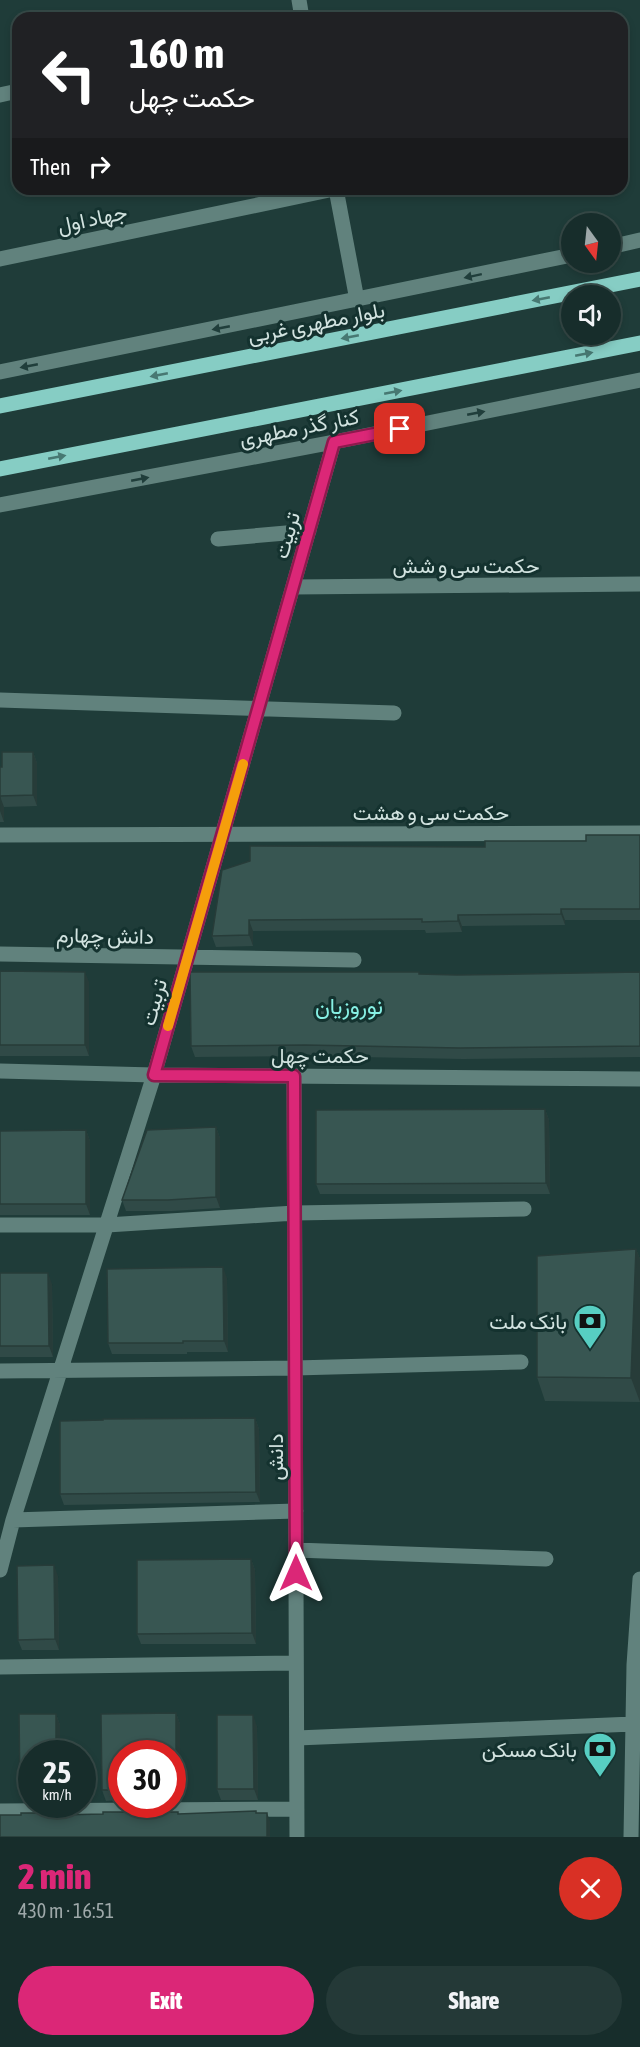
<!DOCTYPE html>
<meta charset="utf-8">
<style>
body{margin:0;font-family:"Asap Condensed",Vazirmatn,sans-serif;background:#243937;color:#f1f3f6;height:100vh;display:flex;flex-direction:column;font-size:22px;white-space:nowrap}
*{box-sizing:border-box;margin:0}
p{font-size:20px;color:#9ea8a9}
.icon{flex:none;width:33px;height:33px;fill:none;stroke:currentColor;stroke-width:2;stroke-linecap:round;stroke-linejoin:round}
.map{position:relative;height:1837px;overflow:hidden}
.panel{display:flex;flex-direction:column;background:#172d2b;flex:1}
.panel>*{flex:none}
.top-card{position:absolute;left:12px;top:12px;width:616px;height:183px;border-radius:18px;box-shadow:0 3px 9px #0003,0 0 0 2px #364947;background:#202124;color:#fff;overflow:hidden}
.needle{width:39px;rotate:165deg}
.tools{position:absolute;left:561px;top:213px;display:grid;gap:12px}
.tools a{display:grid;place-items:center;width:60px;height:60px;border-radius:50%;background:#172d2b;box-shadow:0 3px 9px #0003,0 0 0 2px #364947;font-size:30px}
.speed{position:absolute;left:18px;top:1740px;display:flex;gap:12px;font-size:30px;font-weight:700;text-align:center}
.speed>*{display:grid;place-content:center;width:78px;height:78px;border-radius:50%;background:#172d2b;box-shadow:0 3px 9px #0003,0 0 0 2px #364947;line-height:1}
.speed small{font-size:15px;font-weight:400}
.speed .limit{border:9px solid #d22;background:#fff;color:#111}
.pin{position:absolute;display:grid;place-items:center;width:51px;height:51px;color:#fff;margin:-26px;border-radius:12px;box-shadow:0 3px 9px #0006}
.me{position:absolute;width:66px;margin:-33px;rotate:0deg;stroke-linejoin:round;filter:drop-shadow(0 0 4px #0008)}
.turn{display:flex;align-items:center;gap:21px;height:126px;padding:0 18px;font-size:27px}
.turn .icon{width:78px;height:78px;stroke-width:2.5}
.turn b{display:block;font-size:42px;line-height:51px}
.then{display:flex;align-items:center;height:57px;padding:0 18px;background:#0003;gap:12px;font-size:22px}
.round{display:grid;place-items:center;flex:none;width:63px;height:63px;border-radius:32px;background:#243937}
.head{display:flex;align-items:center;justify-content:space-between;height:102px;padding:0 18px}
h1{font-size:36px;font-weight:800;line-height:45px;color:#db2777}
.primary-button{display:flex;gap:12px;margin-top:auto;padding:12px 18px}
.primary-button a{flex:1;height:69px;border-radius:36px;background:#db2777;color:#fff;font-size:24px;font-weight:800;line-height:69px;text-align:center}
.primary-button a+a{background:#243937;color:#f1f3f6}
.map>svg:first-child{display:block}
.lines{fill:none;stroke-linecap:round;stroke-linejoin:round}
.minor{stroke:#61827d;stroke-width:15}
.major{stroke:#86cdc4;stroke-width:15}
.wall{fill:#304a47}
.shaded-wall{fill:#273c39}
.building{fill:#385652;stroke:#273c39;stroke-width:1.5}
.oneway{fill:#203e3b}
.oneway2{fill:#477872}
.route-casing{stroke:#8e194d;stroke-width:15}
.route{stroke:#db2777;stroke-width:10}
.slow{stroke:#f59e0b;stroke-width:10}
.labels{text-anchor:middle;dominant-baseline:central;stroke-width:6;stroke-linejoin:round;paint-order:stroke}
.street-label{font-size:21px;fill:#d2e3e0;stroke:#14322f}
.poi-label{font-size:21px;fill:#d2e3e0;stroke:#14322f;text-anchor:end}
.neighbourhood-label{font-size:22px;fill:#87f1e5;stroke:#14322f}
</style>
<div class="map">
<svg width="640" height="1837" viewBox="0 0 640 1837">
<rect width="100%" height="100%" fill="#1f3c39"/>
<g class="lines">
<path class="minor" d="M299,0L302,18
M0,95L18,91
M336,189L357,300
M610,247L640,240
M0,259L334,189
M0,372L572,255
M0,505L334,442L640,380
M218,539L309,531
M293,587L640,584
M0,700L394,713
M0,835L640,833
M0,954L354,960
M0,1071L154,1075L640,1079
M294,1076L297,1837
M0,1225H107L295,1213L524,1209
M0,1371L295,1368L521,1362
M13,1520L296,1511
M296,1550L546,1559
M0,1570L13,1520L154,1075L334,442
M0,1667L296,1663
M297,1738L633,1724
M0,1811L297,1809
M631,1837L634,1665L640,1579"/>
<path class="major" d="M0,406L640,279
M0,469L640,343"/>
</g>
<path class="wall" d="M33,752L37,763V806L4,807V822H0V767H2Z
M640,835V920H565V925L462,926V932L426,933L425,930L253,931V946L216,947L212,936L250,861L586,841Z
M0,971L89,982V1056H0Z
M419,972V974L457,975L640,972V1057L463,1059L309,1056L195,1057L191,1046Z
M545,1109L549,1120L550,1194H320L316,1184Z
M216,1127L220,1138V1208L172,1211H126L122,1200Z
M86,1130L90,1141V1215H0V1131Z
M636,1249L640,1259V1402L545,1401L537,1377Z
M0,1273L52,1284L53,1357H0Z
M227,1278L228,1352H187V1354H112L108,1343Z
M255,1418L259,1429L260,1502L64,1505L60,1494Z
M251,1559L255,1570L256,1644H141L137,1634Z
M58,1576L59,1650H22L18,1640Z
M176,1713L180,1724V1800H172V1754H122V1800L106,1801L102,1790L101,1714Z
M19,1714H56L60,1725V1754H32V1801H24L20,1790Z
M257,1726L258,1800H221L217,1789Z"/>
<path class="shaded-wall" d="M33,752L37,763V806L33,795Z
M0,796L4,807V822L0,811Z
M561,909L565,920V925L561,914Z
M458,915L462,926V932L458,921Z
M249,920L253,931V946L249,935Z
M85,972L89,982V1056L85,1045Z
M545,1109L549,1120L550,1194L546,1183Z
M216,1127L220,1138V1208L216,1197Z
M86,1130L90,1141V1215L86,1204Z
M636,1249L640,1259V1402L631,1378Z
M223,1267L227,1278L228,1352L224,1341Z
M48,1273L52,1284L53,1357L49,1346Z
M255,1418L259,1429L260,1502L256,1492Z
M251,1559L255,1570L256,1644L252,1633Z
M54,1565L58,1576L59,1650L55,1639Z
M176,1713L180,1724V1800L176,1789Z
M56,1714L60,1725V1754H56Z
M253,1715L257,1726L258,1800L254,1789Z
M267,1813L270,1821V1837H267Z"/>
<path class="building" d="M2,752H33V795L0,796V811V767H2Z
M586,835H640V909H561V914L458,915V921L422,922V919L249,920V935L212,936L222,870L250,861V846L485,847V841H586Z
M0,971L85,972V1045H0Z
M190,972H419V974L457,975L640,972V1046L459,1048L305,1045L191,1046Z
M545,1109L546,1183L316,1184V1110Z
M216,1127V1197L168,1200H122L147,1130Z
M86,1130V1204H0V1131Z
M636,1249L631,1378L537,1377V1256Z
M223,1267L224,1341H183V1343H108L107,1269Z
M0,1273H48L49,1346H0Z
M255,1418L256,1492L60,1494V1421L103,1420V1419Z
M251,1559L252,1633L137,1634V1560Z
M54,1565L55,1639L18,1640L17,1566Z
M176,1713V1789H172V1754H122V1790H102L101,1714Z
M19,1714H56V1754H32V1790H20Z
M217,1715H253L254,1789H217Z
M256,1811V1813H267V1837H0V1815H21V1813H58V1815L103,1814V1812H178V1814Z"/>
<defs><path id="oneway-solid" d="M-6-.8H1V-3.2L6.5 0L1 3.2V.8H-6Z" transform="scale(1.5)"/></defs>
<g class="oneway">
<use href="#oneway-solid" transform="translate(473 276) rotate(168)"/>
<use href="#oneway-solid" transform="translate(221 328) rotate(169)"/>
<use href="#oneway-solid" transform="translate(29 366) rotate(169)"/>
<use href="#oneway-solid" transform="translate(476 413) rotate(-11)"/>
<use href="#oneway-solid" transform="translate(140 479) rotate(-11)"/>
</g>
<g class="oneway2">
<use href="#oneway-solid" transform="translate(541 299) rotate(169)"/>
<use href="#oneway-solid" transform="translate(350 337) rotate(169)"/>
<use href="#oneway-solid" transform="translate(584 354) rotate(-11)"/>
<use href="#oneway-solid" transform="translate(159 375) rotate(169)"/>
<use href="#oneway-solid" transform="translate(393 392) rotate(-11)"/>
<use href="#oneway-solid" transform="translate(57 457) rotate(-11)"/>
</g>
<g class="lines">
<g class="route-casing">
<path id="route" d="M296,1573L294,1076L154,1075L334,442L400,429"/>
</g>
<use href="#route" class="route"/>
<path class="slow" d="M168,1026L243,764"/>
</g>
<defs>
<g id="bank-pin" transform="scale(1.725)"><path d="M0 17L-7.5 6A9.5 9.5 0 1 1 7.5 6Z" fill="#57cec2" stroke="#14322f"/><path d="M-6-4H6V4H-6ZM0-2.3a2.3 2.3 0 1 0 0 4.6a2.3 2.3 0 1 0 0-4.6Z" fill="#111"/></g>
</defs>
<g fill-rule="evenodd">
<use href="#bank-pin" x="590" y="1321"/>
<use href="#bank-pin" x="600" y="1749"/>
</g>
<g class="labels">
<g class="street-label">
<text transform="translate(92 218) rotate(-12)">جهاد اول</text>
<text transform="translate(316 322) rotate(-11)">بلوار مطهری غربی</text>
<text transform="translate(299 427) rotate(-11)">کنار گذر مطهری</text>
<text transform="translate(286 535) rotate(-74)">تربیت</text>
<text x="466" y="565">حکمت سی و شش</text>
<text x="431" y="812">حکمت سی و هشت</text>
<text transform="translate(105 935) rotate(1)">دانش چهارم</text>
<text transform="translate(153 1002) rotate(-74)">تربیت</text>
<text x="320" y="1055">حکمت چهل</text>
<text transform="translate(275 1457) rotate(-90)">دانش</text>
</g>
<g class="poi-label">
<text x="567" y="1321">بانک ملت</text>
<text x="577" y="1749">بانک مسکن</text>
</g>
<g class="neighbourhood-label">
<text x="349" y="1006">نوروزیان</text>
</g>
</g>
</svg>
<div class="tools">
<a><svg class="needle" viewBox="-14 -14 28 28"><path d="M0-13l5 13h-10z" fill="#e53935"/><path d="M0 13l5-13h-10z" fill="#9ea8a9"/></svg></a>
<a><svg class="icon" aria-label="sound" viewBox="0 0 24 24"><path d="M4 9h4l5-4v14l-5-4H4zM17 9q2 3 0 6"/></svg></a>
</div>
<div class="speed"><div>25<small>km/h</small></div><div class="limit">30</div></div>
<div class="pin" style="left:400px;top:429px;background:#d93025"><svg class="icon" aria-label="arrive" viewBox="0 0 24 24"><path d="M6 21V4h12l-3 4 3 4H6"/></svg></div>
<svg class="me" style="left:296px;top:1573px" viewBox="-20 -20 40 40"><path d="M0-17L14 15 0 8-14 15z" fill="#db2777" stroke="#fff" stroke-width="4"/></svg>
<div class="top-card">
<div class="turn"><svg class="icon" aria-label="left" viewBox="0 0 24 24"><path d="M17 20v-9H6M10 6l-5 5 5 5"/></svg><div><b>160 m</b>حکمت چهل</div></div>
<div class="then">Then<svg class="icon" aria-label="right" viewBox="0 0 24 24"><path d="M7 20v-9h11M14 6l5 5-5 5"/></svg></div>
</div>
</div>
<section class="panel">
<div class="head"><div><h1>2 min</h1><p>430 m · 16:51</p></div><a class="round" style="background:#d93025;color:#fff"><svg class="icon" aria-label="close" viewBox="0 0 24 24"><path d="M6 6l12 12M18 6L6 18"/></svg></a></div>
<div class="primary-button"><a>Exit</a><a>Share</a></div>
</section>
